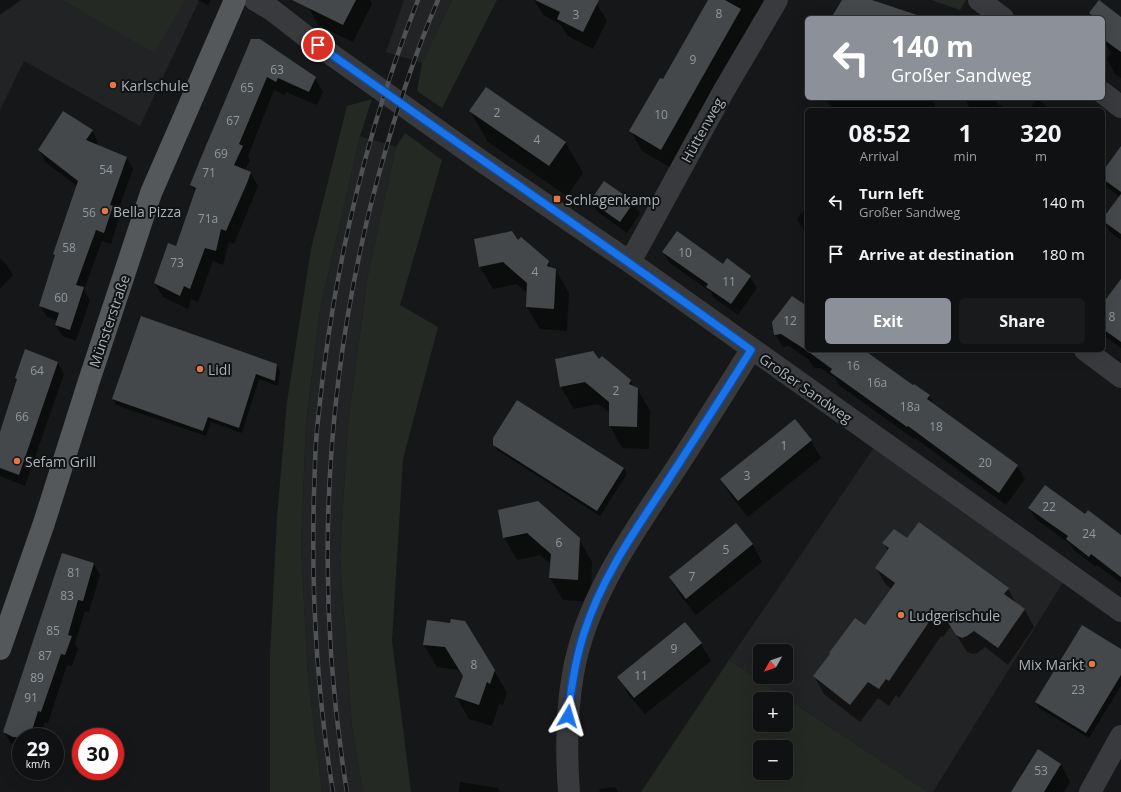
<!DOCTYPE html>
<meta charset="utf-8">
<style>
body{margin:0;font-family:"Open Sans",sans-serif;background:#191a1b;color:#f1f3f6;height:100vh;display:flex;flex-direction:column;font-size:15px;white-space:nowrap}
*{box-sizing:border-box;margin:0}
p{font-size:13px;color:#9c9d9f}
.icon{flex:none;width:22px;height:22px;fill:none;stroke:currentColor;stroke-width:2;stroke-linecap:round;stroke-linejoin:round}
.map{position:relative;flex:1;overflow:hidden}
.side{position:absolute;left:805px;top:108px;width:300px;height:244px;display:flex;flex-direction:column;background:#101112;border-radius:6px;box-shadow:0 4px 16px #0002,0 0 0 1px #303132}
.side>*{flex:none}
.banner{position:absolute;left:805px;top:16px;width:300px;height:84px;border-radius:6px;box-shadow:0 4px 16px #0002,0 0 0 1px #303132;background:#8c9099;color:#fff;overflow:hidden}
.needle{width:26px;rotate:230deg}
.tools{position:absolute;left:753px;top:644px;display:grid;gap:8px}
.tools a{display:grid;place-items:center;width:40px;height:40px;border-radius:6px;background:#101112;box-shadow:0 4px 16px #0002,0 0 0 1px #303132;font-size:20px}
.speed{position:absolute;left:12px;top:728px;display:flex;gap:8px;font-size:20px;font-weight:700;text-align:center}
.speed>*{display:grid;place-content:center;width:52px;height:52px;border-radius:50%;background:#101112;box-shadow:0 4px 16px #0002,0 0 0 1px #303132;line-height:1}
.speed small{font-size:10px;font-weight:400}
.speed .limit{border:6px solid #d22;background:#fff;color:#111}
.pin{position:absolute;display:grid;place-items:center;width:34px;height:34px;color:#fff;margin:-17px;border:2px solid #fff;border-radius:50%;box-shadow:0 1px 4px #0007}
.me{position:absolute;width:44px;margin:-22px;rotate:7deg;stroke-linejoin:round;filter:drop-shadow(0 0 3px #0008)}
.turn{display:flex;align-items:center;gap:14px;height:84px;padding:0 20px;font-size:18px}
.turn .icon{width:52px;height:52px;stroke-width:2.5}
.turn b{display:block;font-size:28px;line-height:34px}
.eta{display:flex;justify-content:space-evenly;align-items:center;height:68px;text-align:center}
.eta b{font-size:24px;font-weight:700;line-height:28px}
.cta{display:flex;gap:8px;margin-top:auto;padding:8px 20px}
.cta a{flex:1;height:46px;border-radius:6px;background:#8c9099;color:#fff;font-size:16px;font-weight:700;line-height:46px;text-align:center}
.cta a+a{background:#191a1b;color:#f1f3f6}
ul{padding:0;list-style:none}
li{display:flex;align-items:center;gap:12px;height:52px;padding:0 20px}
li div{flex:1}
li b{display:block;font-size:15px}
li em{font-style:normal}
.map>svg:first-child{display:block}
.built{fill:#222325;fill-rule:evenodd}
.green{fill:#242a23;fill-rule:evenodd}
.shadow{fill:#0007}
.building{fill:#45484b}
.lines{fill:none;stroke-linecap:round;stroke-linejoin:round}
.minor{stroke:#383a3d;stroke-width:22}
.major{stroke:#54585b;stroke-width:22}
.rail-casing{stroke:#4f5356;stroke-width:4.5}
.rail{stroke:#111213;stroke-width:3;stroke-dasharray:9;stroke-linecap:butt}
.route-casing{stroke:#114b97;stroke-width:10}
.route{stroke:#1a73e8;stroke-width:7}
.poi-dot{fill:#e37843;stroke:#111213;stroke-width:1.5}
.labels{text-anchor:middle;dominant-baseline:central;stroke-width:4;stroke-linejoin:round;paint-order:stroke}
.number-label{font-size:12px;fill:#90989c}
.poi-label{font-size:14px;fill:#a9b2b7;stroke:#111213;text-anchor:start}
.street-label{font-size:14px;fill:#a9b2b7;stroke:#111213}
</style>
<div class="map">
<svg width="1121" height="792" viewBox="0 0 1121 792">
<rect width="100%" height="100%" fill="#161718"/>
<path class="built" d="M0,0H197L199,1L140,126L24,61L0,110Z
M404,0H452L422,63L386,52Z
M360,136L396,147L368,275L348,424L340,558L352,726L363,792H322L308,678L301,548L306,423L320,309Z
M875,446L1065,579L933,792H928L729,660ZM760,651H786V677H760Z"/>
<path class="green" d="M63,0H185L154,53Z
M452,0H497L442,108L417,91L422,63Z
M931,0H966L960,10Z
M372,99L360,136L320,309L306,423L301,548L308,678L322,792H270V657L277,517L287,402L311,249L347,106Z
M405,133L442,160L400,305L438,327L403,459L392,641L411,792H363L352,726L340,558L348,424L368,275L396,147Z
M729,660L928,792H641ZM760,699H786V725H760ZM760,747H786V773H760Z"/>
<path class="shadow" d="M0,0H21L0,15Z
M198,0H211L208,5Z
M302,0H370L372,4L353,42L318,25L309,8Z
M534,0H599L597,4L607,21L593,49L568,36L560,24L543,15Z
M709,0H770L673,169L642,151L631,131L663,80Z
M1090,13L1121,21V78L1115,74L1107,59L1111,53L1103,39V18H1093Z
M252,40L315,78L323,92L317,105L286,92L284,95L274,90L248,156L250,160L245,170L250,172L258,186L234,244L229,242L223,265L213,261L198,302L191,299L188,309L163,297L155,283L176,247L196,193L191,185Z
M825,98H930L937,109L936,110H905L901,107L897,110H835L831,107Z
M964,98H991L993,101H996L998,105H1001L1003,109H1006L1007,110H971Z
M1037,99L1052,110H1029Z
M470,111L565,142L583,173L567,196L488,142Z
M92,130L98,142L96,145L127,158L133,169L117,214L119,218L111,244L102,241L84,290L90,300L76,341L62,336L56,325L57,321L47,317L40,306L56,257L55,254L77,186L45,162L39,150Z
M1121,149V240L1109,231L1103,220L1120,197L1107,187L1103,181V172Z
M591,201L633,203L640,214L627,233L598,212Z
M807,206V233L804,231L797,219Z
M517,241L548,262L552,269L556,270L569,293L567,331L540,329L527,307L528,294L517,284L493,289L480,267Z
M663,252L723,265L727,260L750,277L757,288L738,315L714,298L711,292L670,263Z
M0,258L6,264L13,275L0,289Z
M1121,292V348L1103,335V304Z
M807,308V350H862L929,396L934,405L1017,466L1025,479L1006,505L915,438L914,439L839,385L835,378L821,368H814L809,360L789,346L783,347L775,334Z
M598,360L630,380L634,387L637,388L650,411L649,449L622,448L610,426V413L598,404L574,409L561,387Z
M58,363L64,374L25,486L0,476V435L18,381L16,378Z
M277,365L280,371L278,386L259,379L242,433L211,422L206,436L116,405L113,399Z
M811,441L821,458L748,517L731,496L721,479Z
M494,444L624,468L627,474L600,516L497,450Z
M1029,508L1085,515L1121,540V583L1097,565L1096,567L1074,550L1070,544L1036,519Z
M499,510L579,539L592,562L591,602L563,600L550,578L551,564L540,555L517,560L504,537Z
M736,524L753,545L762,562L696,615L680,595L670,578Z
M907,540L1008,589L1017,605L1025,610L1034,627L1008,665L985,647L977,653L973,654L967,652L951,626L943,637L941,636L899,698L896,695L889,706L878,698L860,722L824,694L814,676L865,627L892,589L886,585L876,568L888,551L884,543Z
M94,564L100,575L89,612L85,611L75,643L78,649L72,666L67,665L48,723L45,722L40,737H21V748L11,743L4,732Z
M451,624L494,670L507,693L503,705L499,704L492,726L469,719L456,696L463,676L459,670L437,667L424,645Z
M685,624L701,644L711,661L645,714L628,694L619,677Z
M1121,651V686L1089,738L1039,708L1036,702Z
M1038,751L1061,765L1070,782L1064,792H1012Z
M460,782L498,788L500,792H459Z
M615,787L618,792H600L599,789Z"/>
<path class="building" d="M292,0H356L343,25Z
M535,0H599L583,32L557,19L560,12Z
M708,0H725L741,9L661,150L629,131L660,78L663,79Z
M842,0H872L917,15L916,18H831Z
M1099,0L1121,17V52L1103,39V18H1096L1089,13Z
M251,39H260L316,77L309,92L278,78L276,82L267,77L239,144L243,146L234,165L251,172L247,183L226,231L221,229L216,251L205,248L190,289L184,286L180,296L154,283L168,243L176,246L196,188L190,185L200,160Z
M486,87L566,142L549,166L469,111Z
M63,111L93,130L86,140L127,157L110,205L113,206L104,233L96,230L76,285L84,287L70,330L55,325L59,313L39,306L55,255L53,254L78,181L38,150Z
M1121,146V192L1103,179V171Z
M604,181L634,202L620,222L590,201Z
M1121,194V234L1103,221V218Z
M512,231L518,240L521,237L549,261L547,266L556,269L554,309L526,307L527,283L503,262L479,267L474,239Z
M677,231L723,264L727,258L751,276L731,304L706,287L708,284L662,252Z
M1121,279V342L1103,329V303Z
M792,296L807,306V350H864L913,385L914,384L930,395L927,399L1018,465L999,493L908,426L907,427L830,372L832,369L806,350L781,334L774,335L772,322Z
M141,316L277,364L275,381L256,374L239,428L208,417L203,431L112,399Z
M25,349L58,362L19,475L0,468V432L17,379L15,378Z
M593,351L599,359L602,356L631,380L629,384L638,388L637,427L609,426V402L585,382L560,387L555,359Z
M517,400L624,468L597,511L493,445V438Z
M795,419L812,440L738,501L720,479Z
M1045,485L1085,514L1088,510L1121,535V577L1091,554L1089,557L1066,539L1068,536L1028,508Z
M538,501L580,538L578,580L549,578L551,554L527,533L503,538L498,510Z
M919,522L1009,588L1004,594L1025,609L998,648L974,631L967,636L962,638L956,635L940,610L933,621L931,619L889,681L886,679L879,689L868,682L850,705L813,676L830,654L829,653L855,618L865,625L895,583L875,568L889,548L882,543L894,529L907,538Z
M736,523L753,544L686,599L669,577Z
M62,553L94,563L83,601L78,600L68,635L72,636L65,655L61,654L41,712L38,711L30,737H13L3,732Z
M451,619L465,621L495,670L490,684L487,682L479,705L455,697L463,676L445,647L423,645L427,620L450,623Z
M685,622L702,643L634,698L617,677Z
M1082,625L1121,649V675L1086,733L1035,702Z
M1038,749L1061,764L1044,792H1011Z"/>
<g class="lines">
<path class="minor" d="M255,0L272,10L308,38L477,158L630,262L1121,611
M979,0L1003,18
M1103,93L1121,107
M630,262L723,92L777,0
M1085,350L1121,377
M569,792C566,752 566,714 573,674C586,598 633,533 675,470C701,430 726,390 751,350
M1090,792L1121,736"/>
<path class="major" d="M0,649L44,523L88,384L151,193L235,0"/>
<g class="rail-casing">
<path id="rail" d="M333,792C317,693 311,593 314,493C315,469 315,444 318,420C332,277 365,134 418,0
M347,792C315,596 323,400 370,208C388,137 409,67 438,0"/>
</g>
<use href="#rail" class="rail"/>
</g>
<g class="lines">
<g class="route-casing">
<path id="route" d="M318,45C462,147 608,246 751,350C723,395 694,440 665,485C634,532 601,579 584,633C575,661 571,688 568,716"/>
</g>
<use href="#route" class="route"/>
</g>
<g class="poi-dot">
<circle cx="113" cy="85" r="4"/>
<rect x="553" y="195" width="8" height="8" rx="2"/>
<circle cx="105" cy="211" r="4"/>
<circle cx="200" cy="369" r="4"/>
<circle cx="17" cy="461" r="4"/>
<circle cx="901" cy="615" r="4"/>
<circle cx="1092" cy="664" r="4"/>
</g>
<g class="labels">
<g class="number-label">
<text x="719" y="13">8</text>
<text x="576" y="14">3</text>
<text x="693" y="59">9</text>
<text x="277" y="69">63</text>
<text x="247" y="87">65</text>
<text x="497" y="112">2</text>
<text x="661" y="114">10</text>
<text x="233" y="120">67</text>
<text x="537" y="139">4</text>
<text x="221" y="153">69</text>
<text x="106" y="169">54</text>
<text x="209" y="172">71</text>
<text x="89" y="212">56</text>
<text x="208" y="218">71a</text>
<text x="69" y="247">58</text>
<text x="685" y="252">10</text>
<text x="177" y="262">73</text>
<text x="535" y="271">4</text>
<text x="729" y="281">11</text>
<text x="61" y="297">60</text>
<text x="1112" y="316">8</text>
<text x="790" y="320">12</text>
<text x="853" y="365">16</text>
<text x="37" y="370">64</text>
<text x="877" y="382">16a</text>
<text x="616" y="390">2</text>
<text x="910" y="406">18a</text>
<text x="22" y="416">66</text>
<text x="936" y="426">18</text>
<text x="784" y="445">1</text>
<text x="985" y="462">20</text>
<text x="747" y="475">3</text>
<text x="1049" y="506">22</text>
<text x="1089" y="533">24</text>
<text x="559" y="542">6</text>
<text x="726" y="549">5</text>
<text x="74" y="572">81</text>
<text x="692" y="576">7</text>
<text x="67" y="595">83</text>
<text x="53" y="630">85</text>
<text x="674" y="648">9</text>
<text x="45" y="655">87</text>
<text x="474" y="664">8</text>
<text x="641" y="675">11</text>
<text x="37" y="677">89</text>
<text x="1078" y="689">23</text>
<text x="31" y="697">91</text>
<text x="1041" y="770">53</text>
</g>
<g class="poi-label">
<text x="121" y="85">Karlschule</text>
<text x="565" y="199">Schlagenkamp</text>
<text x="113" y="211">Bella Pizza</text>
<text x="208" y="369">Lidl</text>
<text x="25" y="461">Sefam Grill</text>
<text x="909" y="615">Ludgerischule</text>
<text x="1084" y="664" text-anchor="end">Mix Markt</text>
</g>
<g class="street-label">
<text transform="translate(702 130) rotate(-61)">Hüttenweg</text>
<text transform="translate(109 321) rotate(-71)">Münsterstraße</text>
<text transform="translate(806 388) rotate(35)">Großer Sandweg</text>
</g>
</g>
</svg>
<div class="tools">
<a><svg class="needle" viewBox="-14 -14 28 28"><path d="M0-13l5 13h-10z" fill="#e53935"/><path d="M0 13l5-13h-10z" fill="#9c9d9f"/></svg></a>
<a>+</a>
<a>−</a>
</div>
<div class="speed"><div>29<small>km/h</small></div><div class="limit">30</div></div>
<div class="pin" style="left:318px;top:45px;background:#d93025"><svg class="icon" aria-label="arrive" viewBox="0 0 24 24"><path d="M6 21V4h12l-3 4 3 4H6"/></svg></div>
<svg class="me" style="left:568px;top:716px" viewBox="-20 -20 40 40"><path d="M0-17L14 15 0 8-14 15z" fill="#1a73e8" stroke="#fff" stroke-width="4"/></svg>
<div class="banner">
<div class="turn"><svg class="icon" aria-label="left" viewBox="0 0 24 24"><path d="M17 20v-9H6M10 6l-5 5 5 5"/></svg><div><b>140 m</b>Großer Sandweg</div></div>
</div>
<section class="side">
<div class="eta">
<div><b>08:52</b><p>Arrival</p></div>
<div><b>1</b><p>min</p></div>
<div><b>320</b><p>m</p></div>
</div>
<ul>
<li><svg class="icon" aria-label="left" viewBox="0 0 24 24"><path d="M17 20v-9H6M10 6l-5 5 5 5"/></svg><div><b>Turn left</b><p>Großer Sandweg</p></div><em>140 m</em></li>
<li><svg class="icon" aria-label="arrive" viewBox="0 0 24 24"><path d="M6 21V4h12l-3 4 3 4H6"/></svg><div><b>Arrive at destination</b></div><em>180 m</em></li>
</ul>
<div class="cta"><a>Exit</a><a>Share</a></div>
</section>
</div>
